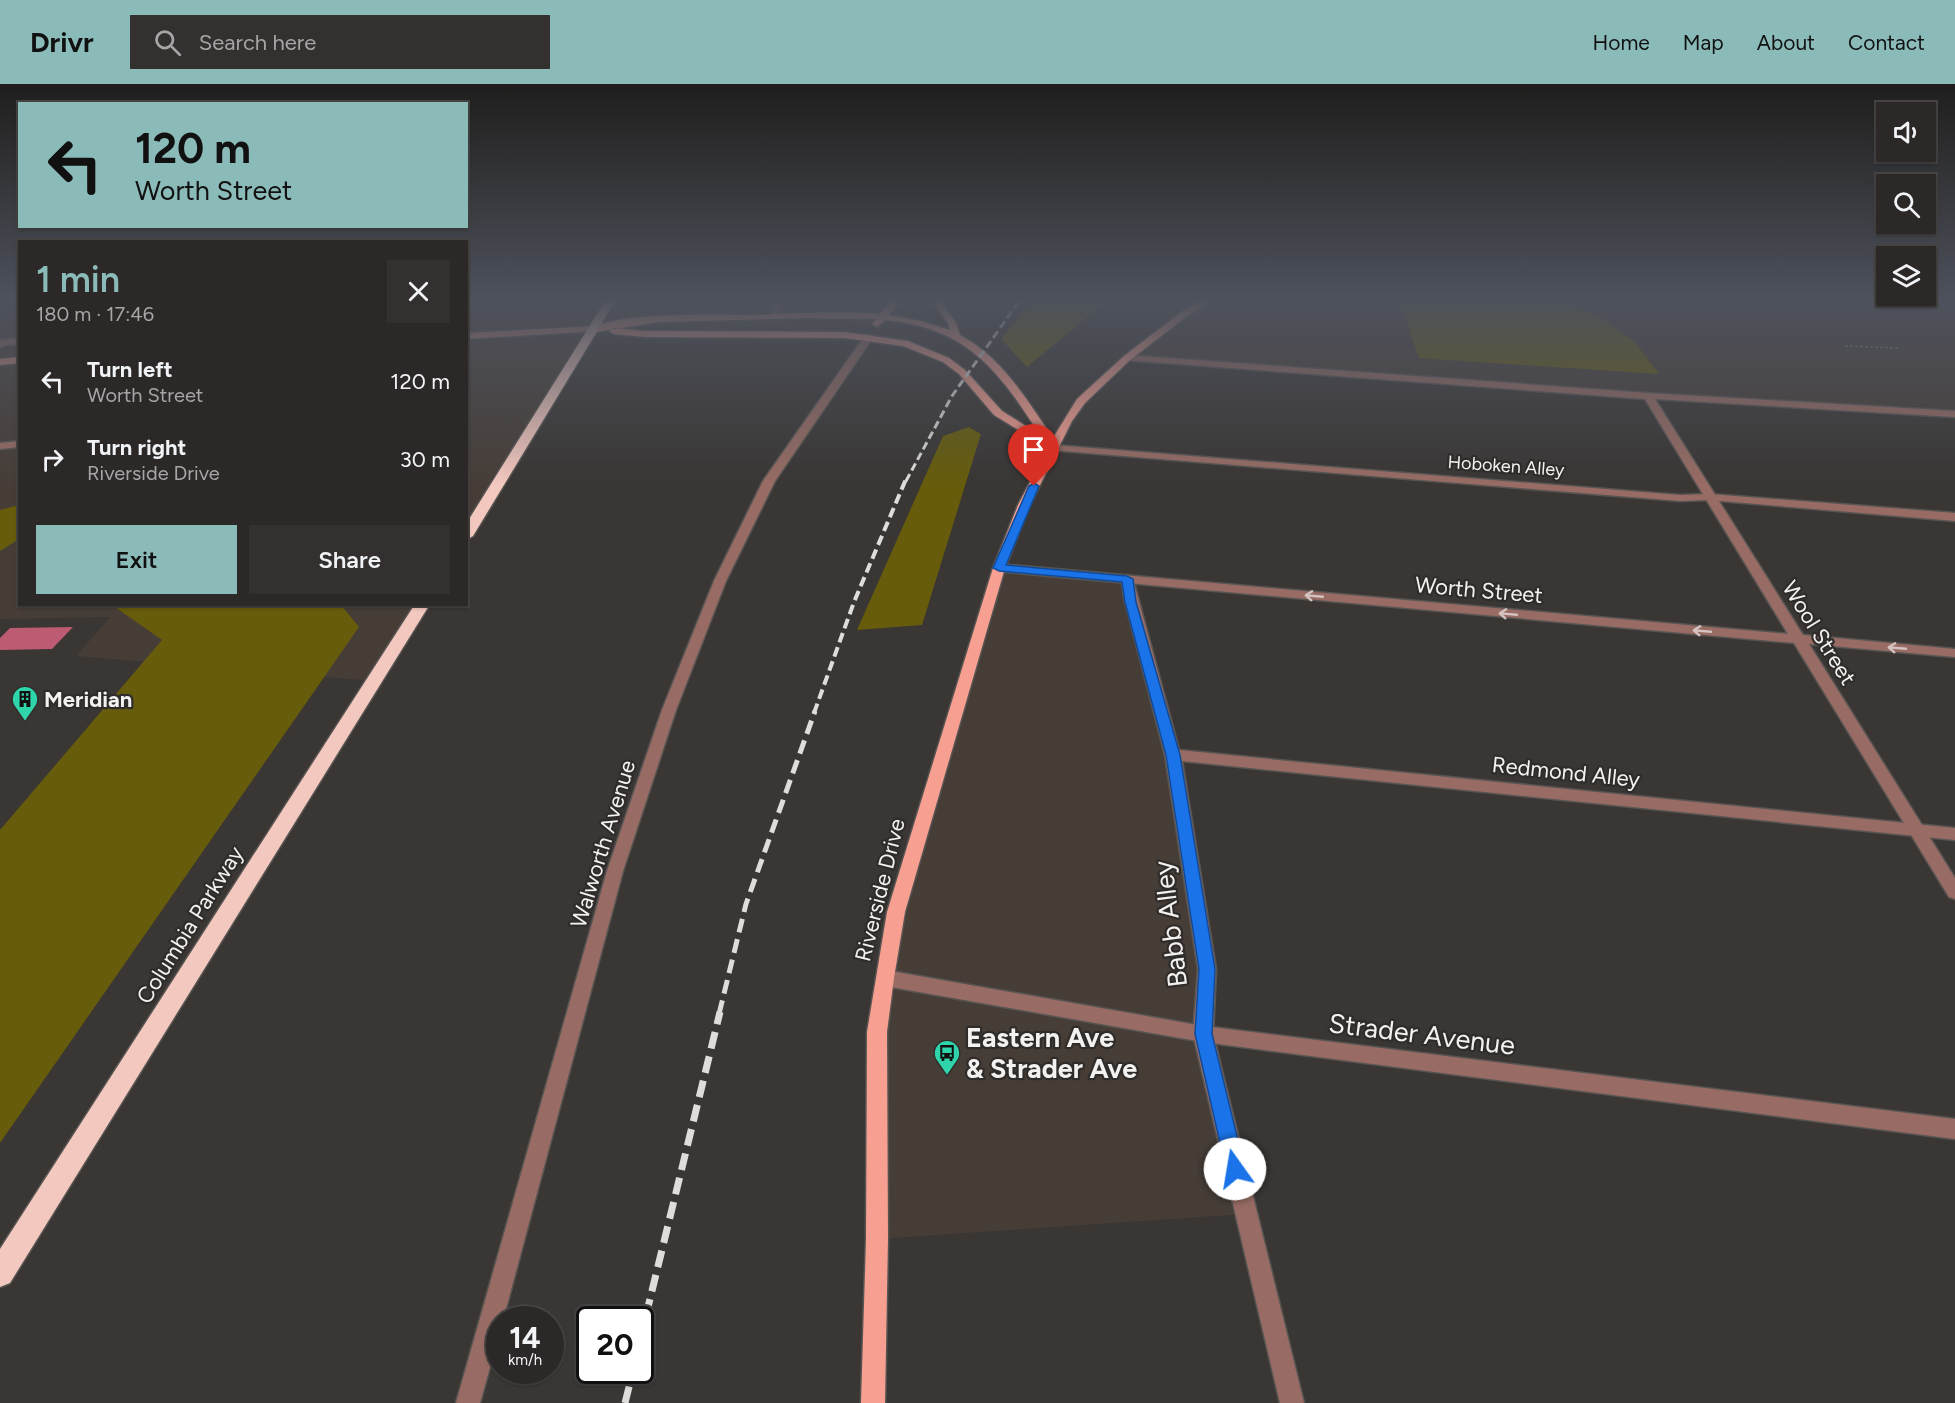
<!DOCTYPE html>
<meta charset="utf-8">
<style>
body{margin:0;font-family:Figtree,sans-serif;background:#33302f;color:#f1f3f6;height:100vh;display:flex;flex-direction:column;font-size:22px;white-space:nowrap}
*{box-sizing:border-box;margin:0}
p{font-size:20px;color:#a6a6a7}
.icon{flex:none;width:33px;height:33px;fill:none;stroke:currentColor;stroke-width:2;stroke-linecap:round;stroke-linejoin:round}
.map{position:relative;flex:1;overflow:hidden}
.details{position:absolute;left:18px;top:156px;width:450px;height:366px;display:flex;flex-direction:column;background:#2b2827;border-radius:0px;box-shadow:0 2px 4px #0004,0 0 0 2px #474444}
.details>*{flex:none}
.hud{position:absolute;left:18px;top:18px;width:450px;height:126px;border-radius:0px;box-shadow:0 2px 4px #0004,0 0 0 2px #474444;background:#8bbbb9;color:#111;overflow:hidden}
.controls{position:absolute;left:1876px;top:18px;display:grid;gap:12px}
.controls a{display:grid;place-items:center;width:60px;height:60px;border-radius:0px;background:#2b2827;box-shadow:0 2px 4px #0004,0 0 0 2px #474444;font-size:30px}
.speed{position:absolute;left:486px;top:1222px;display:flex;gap:12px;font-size:30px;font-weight:700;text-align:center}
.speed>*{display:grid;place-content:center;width:78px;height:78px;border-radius:50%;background:#2b2827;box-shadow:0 2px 4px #0004,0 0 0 2px #474444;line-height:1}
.speed small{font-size:15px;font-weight:400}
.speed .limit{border:3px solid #111;border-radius:9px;background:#fff;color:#111}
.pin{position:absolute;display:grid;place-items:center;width:51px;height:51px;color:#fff;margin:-62px -26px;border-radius:50% 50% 50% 0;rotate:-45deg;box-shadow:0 0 6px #0007}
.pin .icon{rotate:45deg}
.me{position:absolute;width:66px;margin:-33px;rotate:347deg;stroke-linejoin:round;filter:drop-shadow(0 0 4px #0008)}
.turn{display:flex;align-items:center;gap:21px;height:126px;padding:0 18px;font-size:27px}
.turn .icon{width:78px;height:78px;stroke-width:2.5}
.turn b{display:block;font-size:42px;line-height:51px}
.round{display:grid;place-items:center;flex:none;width:63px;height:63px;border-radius:0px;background:#33302f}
.head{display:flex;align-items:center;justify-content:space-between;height:102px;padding:0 18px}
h1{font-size:36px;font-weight:600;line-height:45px;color:#8bbbb9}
.button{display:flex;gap:12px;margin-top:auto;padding:12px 18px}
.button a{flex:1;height:69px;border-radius:0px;background:#8bbbb9;color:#111;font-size:24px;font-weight:600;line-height:69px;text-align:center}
.button a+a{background:#33302f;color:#f1f3f6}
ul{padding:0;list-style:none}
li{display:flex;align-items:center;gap:18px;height:78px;padding:0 18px}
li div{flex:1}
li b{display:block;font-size:22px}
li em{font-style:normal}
header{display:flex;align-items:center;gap:36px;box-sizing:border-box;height:84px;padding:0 30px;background:#8bbbb9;color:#111}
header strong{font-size:28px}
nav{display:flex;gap:33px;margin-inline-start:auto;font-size:21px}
.search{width:420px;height:54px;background:#33302f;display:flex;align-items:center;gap:15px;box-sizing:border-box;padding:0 21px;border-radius:0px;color:#a6a6a7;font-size:22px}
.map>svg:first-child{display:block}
.built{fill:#463d37}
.green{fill:#675c0b}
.water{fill:#bc5b71}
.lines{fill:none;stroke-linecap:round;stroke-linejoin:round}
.lane-casing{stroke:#575452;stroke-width:3}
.street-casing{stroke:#575452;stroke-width:3}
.secondary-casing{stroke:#575452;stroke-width:3}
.primary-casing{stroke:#575452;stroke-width:3}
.highway-casing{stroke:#575452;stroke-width:3}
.path{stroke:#757371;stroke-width:2;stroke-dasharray:3 2;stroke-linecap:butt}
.lane{fill:#986c64;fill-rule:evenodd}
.street{fill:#986c64;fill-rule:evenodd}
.secondary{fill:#ce897d;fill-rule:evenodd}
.primary{fill:#f79f90;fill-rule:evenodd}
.highway{fill:#f3c8bf;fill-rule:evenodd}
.rail-far3{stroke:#dfdddc;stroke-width:3;stroke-dasharray:8 4;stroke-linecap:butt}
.rail-far2{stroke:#dfdddc;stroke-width:4;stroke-dasharray:10 5;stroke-linecap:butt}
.rail-far1{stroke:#dfdddc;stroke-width:5;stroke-dasharray:14 7;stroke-linecap:butt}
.rail{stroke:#dfdddc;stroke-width:7;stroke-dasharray:17 8;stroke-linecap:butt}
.oneway{stroke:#d4c3c0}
.route{fill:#1a73e8;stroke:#114b97;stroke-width:1.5}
.labels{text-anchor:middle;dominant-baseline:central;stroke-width:4.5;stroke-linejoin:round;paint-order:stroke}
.far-street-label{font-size:18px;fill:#f4f2f1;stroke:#2f2c2a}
.street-label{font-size:22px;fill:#f4f2f1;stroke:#2f2c2a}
.poi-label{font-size:22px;font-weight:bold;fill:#f4f2f1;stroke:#2f2c2a;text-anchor:start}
.near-street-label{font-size:27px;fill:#f4f2f1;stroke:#2f2c2a}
.near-poi-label{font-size:27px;font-weight:bold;fill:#f4f2f1;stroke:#2f2c2a;text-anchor:start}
</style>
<header>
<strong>Drivr</strong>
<div class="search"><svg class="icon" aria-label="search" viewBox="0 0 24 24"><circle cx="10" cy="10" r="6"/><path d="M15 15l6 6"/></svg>Search here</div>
<nav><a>Home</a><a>Map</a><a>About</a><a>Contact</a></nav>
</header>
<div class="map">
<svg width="1955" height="1319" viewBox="0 0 1955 1319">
<rect width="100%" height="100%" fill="#393634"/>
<path class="built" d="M18,216H19L20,520L422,521L374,597L76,572L110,533L0,535V231Z
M467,216H903L876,242L595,245L467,450Z
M1209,216H1955V330L1127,274Z
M999,484L1127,495L1173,671L1207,885L1203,950L1246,1130L877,1155L885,894Z"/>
<path class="green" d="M1033,216H1108L1027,283L1001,255Z
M1399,216H1560L1596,230L1634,257L1659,290L1419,274Z
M969,343L981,350L922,541L857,546L943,352Z
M19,421V455L0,467V426Z
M112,521H341L359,543L0,1059V746L162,556Z"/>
<path class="water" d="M73,543L52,565L0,566V554L10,544Z"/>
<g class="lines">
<g class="lane-casing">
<path id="lane" d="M775,216H783L780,233L776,236L772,233Z
M20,254V260L5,261L0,264V256Z
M20,357V363L0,365V359Z
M1054,361L1680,411L1709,410L1955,429V437L1709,416L1680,417L1050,366L1049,364Z
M1127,491L1133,495L1179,666L1955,744V756L1182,677L1216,885L1213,950L1304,1319H1280L1193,950L1198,885L1165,671L1125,517L1121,495Z"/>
</g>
<g class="street-casing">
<path id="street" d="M866,250L874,252L775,397L726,497L676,626L623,787L503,1236H500V1247L480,1319H456L607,787L662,626L714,497L763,397Z
M1127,271L1648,309L1955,327V333L1655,315L1803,551L1955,565V573L1809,560L1955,794V815L1949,813L1794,559L995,487L993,484L999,480L1788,550L1645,315L1124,276V272Z
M885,886L1203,942L1955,1035V1055L1203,958L885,902L879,900L876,894L879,888Z"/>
</g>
<g class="secondary-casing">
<path id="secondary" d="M596,242L599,243V247L466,255V249Z
M20,273V279L0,281V275Z"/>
</g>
<g class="primary-casing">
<path id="primary" d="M892,216H901L889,231L921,237L950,246L948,239L931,216H940L956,239L960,251C1002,273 1027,316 1053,354L1077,315L1124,272L1180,229L1202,216H1213L1186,233L1130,276L1085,319L1072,337L1030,421L1005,484L905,828L894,894L887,948L888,1155L885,1319H861L866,1155L867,948L887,828L993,484L1018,421L1048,364L994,331L959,290L943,278L903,262L844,254L645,253L614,250L609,247L614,244L645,247L844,248L908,257L949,274L965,286L1002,327L1040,351C998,286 968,244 885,236L877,243L872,240L876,235L810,234L659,238L596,248L591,245C616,228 713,231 746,231C791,230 836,226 880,230Z"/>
</g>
<g class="highway-casing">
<path id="highway" d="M606,216H616L473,452L466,456V440Z
M415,520H430L10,1199L0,1203V1165Z"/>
</g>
<path class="path" d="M1778,224L1792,216
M1845,262L1900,264"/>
<use href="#lane" class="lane"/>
<use href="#street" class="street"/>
<use href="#secondary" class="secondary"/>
<use href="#primary" class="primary"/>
<use href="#highway" class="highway"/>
<path class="rail-far3" d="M906,397L952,312L1020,216"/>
<path class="rail-far2" d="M814,629L854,518L906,395"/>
<path class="rail-far1" d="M719,930L746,820L815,627"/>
<path class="rail" d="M640,1256L720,928
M625,1319L633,1287"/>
</g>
<defs><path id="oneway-shaft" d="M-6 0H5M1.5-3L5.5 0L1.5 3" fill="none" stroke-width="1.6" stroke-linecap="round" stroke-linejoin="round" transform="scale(1.5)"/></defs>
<g class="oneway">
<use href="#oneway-shaft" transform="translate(1314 512) rotate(-175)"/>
<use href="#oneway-shaft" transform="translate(1508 530) rotate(-175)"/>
<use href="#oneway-shaft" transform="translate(1702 547) rotate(-175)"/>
<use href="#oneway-shaft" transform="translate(1897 564) rotate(-175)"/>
</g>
<linearGradient id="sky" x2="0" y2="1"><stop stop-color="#1f1e1d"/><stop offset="0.54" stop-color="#4e525c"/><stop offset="1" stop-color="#4e525c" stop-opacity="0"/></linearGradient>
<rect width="1955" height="401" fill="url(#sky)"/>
<path class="route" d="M1034,399L1039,402L1006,481L1127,492L1133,495L1136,518L1180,671L1215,885L1212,950L1245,1085L1242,1091L1235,1094L1229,1091L1226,1085L1195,950L1199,885L1166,671L1125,518L1122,498L999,487L993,484L1029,402Z"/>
<defs>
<g id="building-pin" transform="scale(1.35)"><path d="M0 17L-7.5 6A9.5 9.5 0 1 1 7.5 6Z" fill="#30d4aa" stroke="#2f2c2a"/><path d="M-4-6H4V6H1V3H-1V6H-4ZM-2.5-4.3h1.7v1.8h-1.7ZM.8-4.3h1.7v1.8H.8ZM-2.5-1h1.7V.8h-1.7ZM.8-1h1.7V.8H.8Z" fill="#111"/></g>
<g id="bus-pin" transform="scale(1.35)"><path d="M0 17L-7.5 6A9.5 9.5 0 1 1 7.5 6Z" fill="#30d4aa" stroke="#2f2c2a"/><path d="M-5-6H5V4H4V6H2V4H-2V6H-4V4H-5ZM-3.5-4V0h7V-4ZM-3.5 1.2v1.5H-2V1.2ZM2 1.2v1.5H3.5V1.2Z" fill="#111"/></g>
</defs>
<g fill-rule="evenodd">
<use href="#building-pin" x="25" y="615"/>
<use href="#bus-pin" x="947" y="969"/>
</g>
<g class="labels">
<g class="far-street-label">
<text transform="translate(1506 382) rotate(4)">Hoboken Alley</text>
</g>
<g class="street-label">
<text transform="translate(1479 506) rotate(5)">Worth Street</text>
<text transform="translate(1819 549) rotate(58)">Wool Street</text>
<text transform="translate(1566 688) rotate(6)">Redmond Alley</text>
<text transform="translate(603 760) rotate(-73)">Walworth Avenue</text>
<text transform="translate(880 806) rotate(-76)">Riverside Drive</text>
<text transform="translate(190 841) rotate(-58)">Columbia Parkway</text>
</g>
<g class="poi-label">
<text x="44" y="615">Meridian</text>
</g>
<g class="near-street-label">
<text transform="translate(1170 840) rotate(-97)">Babb Alley</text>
<text transform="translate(1422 950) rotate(7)">Strader Avenue</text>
</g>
<g class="near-poi-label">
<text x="966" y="953">Eastern Ave<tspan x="966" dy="31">&amp; Strader Ave</tspan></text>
</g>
</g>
</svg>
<div class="controls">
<a><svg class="icon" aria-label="sound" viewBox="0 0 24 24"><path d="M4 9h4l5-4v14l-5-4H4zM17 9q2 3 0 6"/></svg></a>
<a><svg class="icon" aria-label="search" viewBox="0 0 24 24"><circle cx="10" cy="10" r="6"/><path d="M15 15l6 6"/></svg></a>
<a><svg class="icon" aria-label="layers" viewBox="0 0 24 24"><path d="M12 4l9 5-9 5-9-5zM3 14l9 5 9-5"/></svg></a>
</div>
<div class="speed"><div>14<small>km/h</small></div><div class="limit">20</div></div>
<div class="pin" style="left:1034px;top:402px;background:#d93025"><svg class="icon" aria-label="arrive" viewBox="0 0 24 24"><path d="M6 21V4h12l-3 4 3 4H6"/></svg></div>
<svg class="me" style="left:1235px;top:1085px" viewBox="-20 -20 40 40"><circle r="19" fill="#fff"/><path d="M0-13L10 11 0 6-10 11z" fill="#1a73e8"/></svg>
<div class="hud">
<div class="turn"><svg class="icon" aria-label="left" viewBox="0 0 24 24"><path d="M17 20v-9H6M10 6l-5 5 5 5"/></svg><div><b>120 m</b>Worth Street</div></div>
</div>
<section class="details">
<div class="head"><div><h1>1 min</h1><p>180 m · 17:46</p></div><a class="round"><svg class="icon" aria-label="close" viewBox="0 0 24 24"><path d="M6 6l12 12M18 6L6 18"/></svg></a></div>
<ul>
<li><svg class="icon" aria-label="left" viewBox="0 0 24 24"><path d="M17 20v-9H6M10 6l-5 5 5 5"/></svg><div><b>Turn left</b><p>Worth Street</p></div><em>120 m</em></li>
<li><svg class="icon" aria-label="right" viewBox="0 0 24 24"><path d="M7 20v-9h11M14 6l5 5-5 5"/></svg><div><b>Turn right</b><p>Riverside Drive</p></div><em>30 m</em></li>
</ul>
<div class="button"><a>Exit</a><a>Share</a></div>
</section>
</div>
